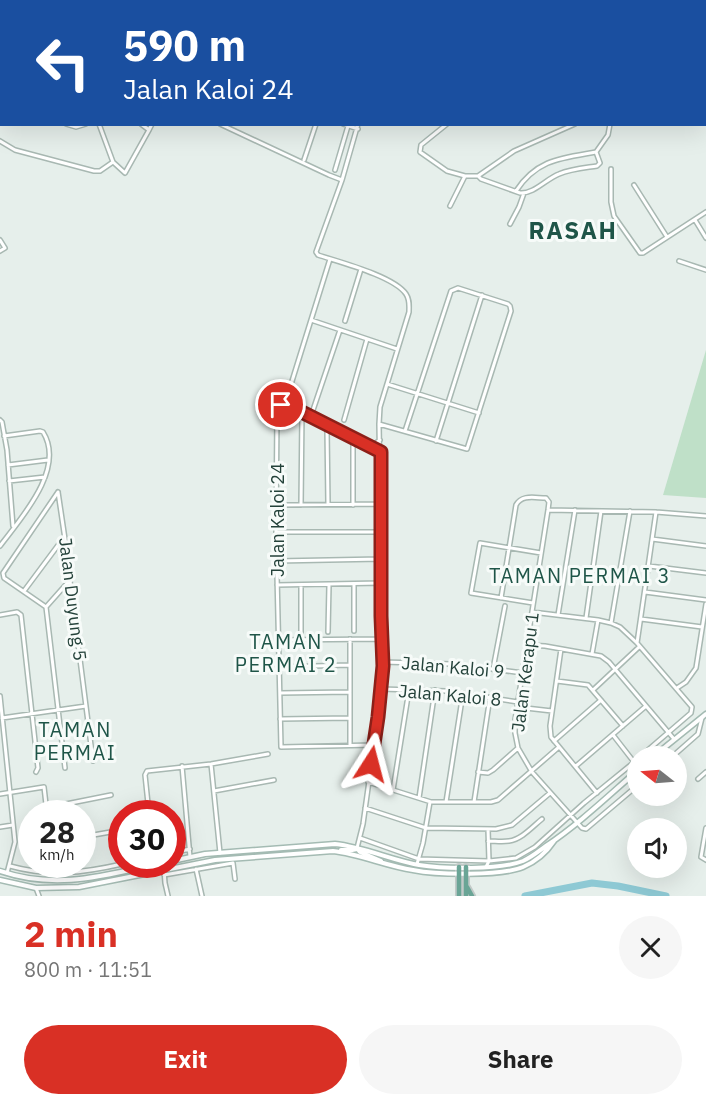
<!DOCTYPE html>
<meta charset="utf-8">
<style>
body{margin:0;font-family:"IBM Plex Sans",sans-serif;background:#f6f6f6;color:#222;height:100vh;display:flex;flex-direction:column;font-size:22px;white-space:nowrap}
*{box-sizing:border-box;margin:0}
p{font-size:20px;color:#767676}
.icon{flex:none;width:33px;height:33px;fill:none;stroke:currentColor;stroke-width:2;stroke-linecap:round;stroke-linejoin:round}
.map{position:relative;height:896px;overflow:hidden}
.side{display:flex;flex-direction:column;background:#fff;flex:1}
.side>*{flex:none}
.guide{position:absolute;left:0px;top:0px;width:706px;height:126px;box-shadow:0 6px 24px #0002;background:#1a4fa0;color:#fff;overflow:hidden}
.needle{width:39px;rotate:287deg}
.tools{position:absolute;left:627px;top:746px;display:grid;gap:12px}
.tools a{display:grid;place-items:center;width:60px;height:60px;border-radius:50%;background:#fff;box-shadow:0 6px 24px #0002;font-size:30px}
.speed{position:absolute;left:18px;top:800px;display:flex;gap:12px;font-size:30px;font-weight:700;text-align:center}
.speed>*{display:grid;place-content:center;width:78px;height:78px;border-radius:50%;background:#fff;box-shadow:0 6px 24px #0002;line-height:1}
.speed small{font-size:15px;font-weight:400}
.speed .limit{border:9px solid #d22;background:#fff;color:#111}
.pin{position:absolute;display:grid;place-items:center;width:51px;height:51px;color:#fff;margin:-26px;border:3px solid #fff;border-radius:50%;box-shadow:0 2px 6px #0007}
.me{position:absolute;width:66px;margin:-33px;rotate:9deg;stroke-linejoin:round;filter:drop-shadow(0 0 4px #0008)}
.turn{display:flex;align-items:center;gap:21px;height:126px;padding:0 24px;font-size:27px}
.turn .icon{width:78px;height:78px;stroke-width:2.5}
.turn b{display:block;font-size:42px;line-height:51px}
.round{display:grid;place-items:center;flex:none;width:63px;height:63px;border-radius:32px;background:#f6f6f6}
.summary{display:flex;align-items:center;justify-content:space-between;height:102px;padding:0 24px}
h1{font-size:36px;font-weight:800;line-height:45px;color:#d93025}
.action{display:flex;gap:12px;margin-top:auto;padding:12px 24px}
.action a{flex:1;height:69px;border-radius:36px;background:#d93025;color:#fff;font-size:24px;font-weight:800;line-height:69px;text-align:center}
.action a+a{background:#f6f6f6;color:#222}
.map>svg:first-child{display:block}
.green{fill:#bfe0c8}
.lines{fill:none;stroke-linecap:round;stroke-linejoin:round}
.river{stroke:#8ec9d4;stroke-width:7}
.street-casing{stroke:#a8b8b2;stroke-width:6}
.secondary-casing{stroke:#a4bbb3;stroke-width:7}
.primary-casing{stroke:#c2cac8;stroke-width:8}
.highway-casing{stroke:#c2cac8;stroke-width:8}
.street{stroke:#fff;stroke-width:3}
.secondary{stroke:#fff;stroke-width:4}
.primary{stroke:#6aa596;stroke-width:4.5}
.highway{stroke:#2f6f62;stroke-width:5}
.route-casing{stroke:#8d1f18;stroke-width:15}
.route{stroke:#d93025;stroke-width:10}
.labels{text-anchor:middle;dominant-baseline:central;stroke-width:6;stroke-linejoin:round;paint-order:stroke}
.street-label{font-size:18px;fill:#24423a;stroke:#f7fbf9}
.neighbourhood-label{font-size:20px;letter-spacing:1.5px;fill:#1f5548;stroke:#f7fbf9}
.district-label{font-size:24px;font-weight:bold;letter-spacing:1.5px;fill:#1f5548;stroke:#f7fbf9}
</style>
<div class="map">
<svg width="706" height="896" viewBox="0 0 706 896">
<rect width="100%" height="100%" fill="#e6efeb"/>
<path class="green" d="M706,350V498L663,495Z"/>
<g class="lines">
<path class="river" d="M525,896L592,883L618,886L666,896"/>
<g class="street-casing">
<path id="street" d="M579,0L581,2
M583,0L584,2
M106,2L110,0
M568,2L569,0
M637,2L638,0
M0,9L2,10
M705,19L706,18
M705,28L706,27
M705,59L706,60
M705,92L706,91
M705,97H706
M0,114L2,113
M66,124L76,127L86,124
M99,124L113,162L125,173L149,130L141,124
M220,124L329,175L342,180
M343,124L358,129
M447,124L421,145L420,152L447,171L465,176H478L514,151L575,124
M149,130L152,124
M0,141L15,150L94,171H100L113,162
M304,160L316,124
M611,169V202L614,216L640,253H643L706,212
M335,170L348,126
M478,176L481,179L520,193C534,194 546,179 559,174C571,169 584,168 597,166L600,163L596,152
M634,185L667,237
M516,191C537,159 562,158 596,152L608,135L610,124
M450,206L465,176
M695,220L706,238
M510,224L519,207L524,193
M0,240L5,248L0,251
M679,261L706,270
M311,320L397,349
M345,321L361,269
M387,384L479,413
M298,409L299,404C297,399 289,399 288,394L330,259
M311,416L340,330
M0,420L2,422L7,450L13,526
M344,420L367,339
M379,424L467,449L511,311L510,306L508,304L458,288L451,291L405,431
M436,441L482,295
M370,447L380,440
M8,465L48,460
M9,481L45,477
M58,492L65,539L71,589L93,761
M328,504L327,429L329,425
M276,505L379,504
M301,505L302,412
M353,505V445L355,439
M548,510L656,512L706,516
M276,532H381
M652,539L706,546
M0,546C21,518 66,469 43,432L40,431L4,436
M277,561L381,559
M649,566L706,573
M277,585L380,583
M301,585V632
M24,591L59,544L65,539
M645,592L706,600
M501,598L516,505C522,494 535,498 546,498L549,502L548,510L515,720V733L518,748L532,772L582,828L586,829L638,785
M533,603L471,593L480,543L541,553
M46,607L4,578L3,573L58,492
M532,612L598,620L611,623L620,627L637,643L692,707L691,713L641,756
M0,615L17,612L21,615L38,768L36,772
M558,615L575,510
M586,618L601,511
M641,619L702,627
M611,623L630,511
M354,631V585
M328,632L329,585
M350,639V745
M278,640L382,639
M637,643L656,512
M527,645L545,646L601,656L609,662L674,739
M561,649L550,726L551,737L597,793
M592,654L598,620
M383,662L452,664L523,673
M279,667L349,665
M493,669L505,606
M557,681L588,685L623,726
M677,688L686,682L696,668L706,604
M381,689L446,691L518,702
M593,690L639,647
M280,693L350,692
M0,696L15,842L7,873
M517,707L552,711
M2,718L86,706
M280,719L350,718
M613,735L634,762
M554,741L601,700
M374,745L281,747L276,532L277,414C278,408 279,405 286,404L380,452
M673,756L698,734L702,718
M211,764L220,853
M182,766L190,857
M576,766L646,706
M65,768L46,607L70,580
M478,772L488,773L493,770L518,748
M698,779L706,772
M368,782L431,802H491L498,800L559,747
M393,790L409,690
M214,791L274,780
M0,794L44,787L47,813
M419,798L435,690
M446,802L463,693
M474,802L490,697
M46,808L111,795
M365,808L426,828L496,829L512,825L550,793
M149,813L145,775L147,771L211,764L268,754
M0,827L13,825
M706,828L701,857L706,860
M82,837L122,830
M360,838L419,859L489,861L516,858L535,847L584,803L638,759
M488,841C495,841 502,842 509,841C522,839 532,827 542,819
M357,848L363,824L378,717L383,666L379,424L380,407L409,312C409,305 410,300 406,294C394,276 339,262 318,255L316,252L342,180L358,124
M172,853L190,849
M51,864L52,873
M417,864L423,843L430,802
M10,866C49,877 83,873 122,864
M486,867L489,861L488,829
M196,869L202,896
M164,870L165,883L168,896
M164,875L233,863L235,879
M36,888L39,896"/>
</g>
<g class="secondary-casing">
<path id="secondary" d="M654,756L706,714
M357,848L360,852L381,861
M341,850H352L357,849
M172,861L205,854L335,844C364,847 391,860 419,865C444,869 500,870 523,861C532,857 539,851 546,846C579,824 608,796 638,770
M0,871C56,890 102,876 157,864
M0,880L36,888L79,887L215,860L333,851C360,854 386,866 413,870C438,875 501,876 523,867C537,861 546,853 554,841"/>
</g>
<g class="primary-casing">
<path id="primary" d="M459,867V896
M467,887L472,896
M466,896V867"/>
</g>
<g class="highway-casing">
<path id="highway" d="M703,0V2"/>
</g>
<use href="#street" class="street"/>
<use href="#secondary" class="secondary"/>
<use href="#primary" class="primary"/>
<use href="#highway" class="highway"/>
</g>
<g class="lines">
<g class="route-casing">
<path id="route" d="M281,405L286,404L381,452V616L383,666L378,717L371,764"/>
</g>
<use href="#route" class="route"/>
</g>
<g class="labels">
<g class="street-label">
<text transform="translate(277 520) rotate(-90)">Jalan Kaloi 24</text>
<text transform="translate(73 599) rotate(83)">Jalan Duyung 5</text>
<text transform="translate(453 667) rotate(5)">Jalan Kaloi 9</text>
<text transform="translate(525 672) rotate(-83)">Jalan Kerapu 1</text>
<text transform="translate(450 695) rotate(5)">Jalan Kaloi 8</text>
</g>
<g class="neighbourhood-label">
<text x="580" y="575">TAMAN PERMAI 3</text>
<text x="286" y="641">TAMAN<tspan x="286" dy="23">PERMAI 2</tspan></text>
<text x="75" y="729">TAMAN<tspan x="75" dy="23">PERMAI</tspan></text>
</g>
<g class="district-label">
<text x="573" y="230">RASAH</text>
</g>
</g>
</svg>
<div class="tools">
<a><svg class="needle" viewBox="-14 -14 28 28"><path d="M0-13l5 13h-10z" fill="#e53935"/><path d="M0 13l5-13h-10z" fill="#767676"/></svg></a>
<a><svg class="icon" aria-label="sound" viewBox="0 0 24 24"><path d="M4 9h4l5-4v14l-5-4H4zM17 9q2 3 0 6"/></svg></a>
</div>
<div class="speed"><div>28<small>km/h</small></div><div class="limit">30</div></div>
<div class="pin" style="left:281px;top:405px;background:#d93025"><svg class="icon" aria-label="arrive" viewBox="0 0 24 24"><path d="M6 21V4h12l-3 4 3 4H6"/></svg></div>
<svg class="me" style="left:371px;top:764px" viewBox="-20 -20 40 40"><path d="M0-17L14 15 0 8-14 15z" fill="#d93025" stroke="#fff" stroke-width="4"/></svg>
<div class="guide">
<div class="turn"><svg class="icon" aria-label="left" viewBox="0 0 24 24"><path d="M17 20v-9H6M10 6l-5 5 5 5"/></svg><div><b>590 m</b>Jalan Kaloi 24</div></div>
</div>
</div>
<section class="side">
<div class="summary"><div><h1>2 min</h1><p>800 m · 11:51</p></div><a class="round"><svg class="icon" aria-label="close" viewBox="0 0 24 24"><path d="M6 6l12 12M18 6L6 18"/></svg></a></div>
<div class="action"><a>Exit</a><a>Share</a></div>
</section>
